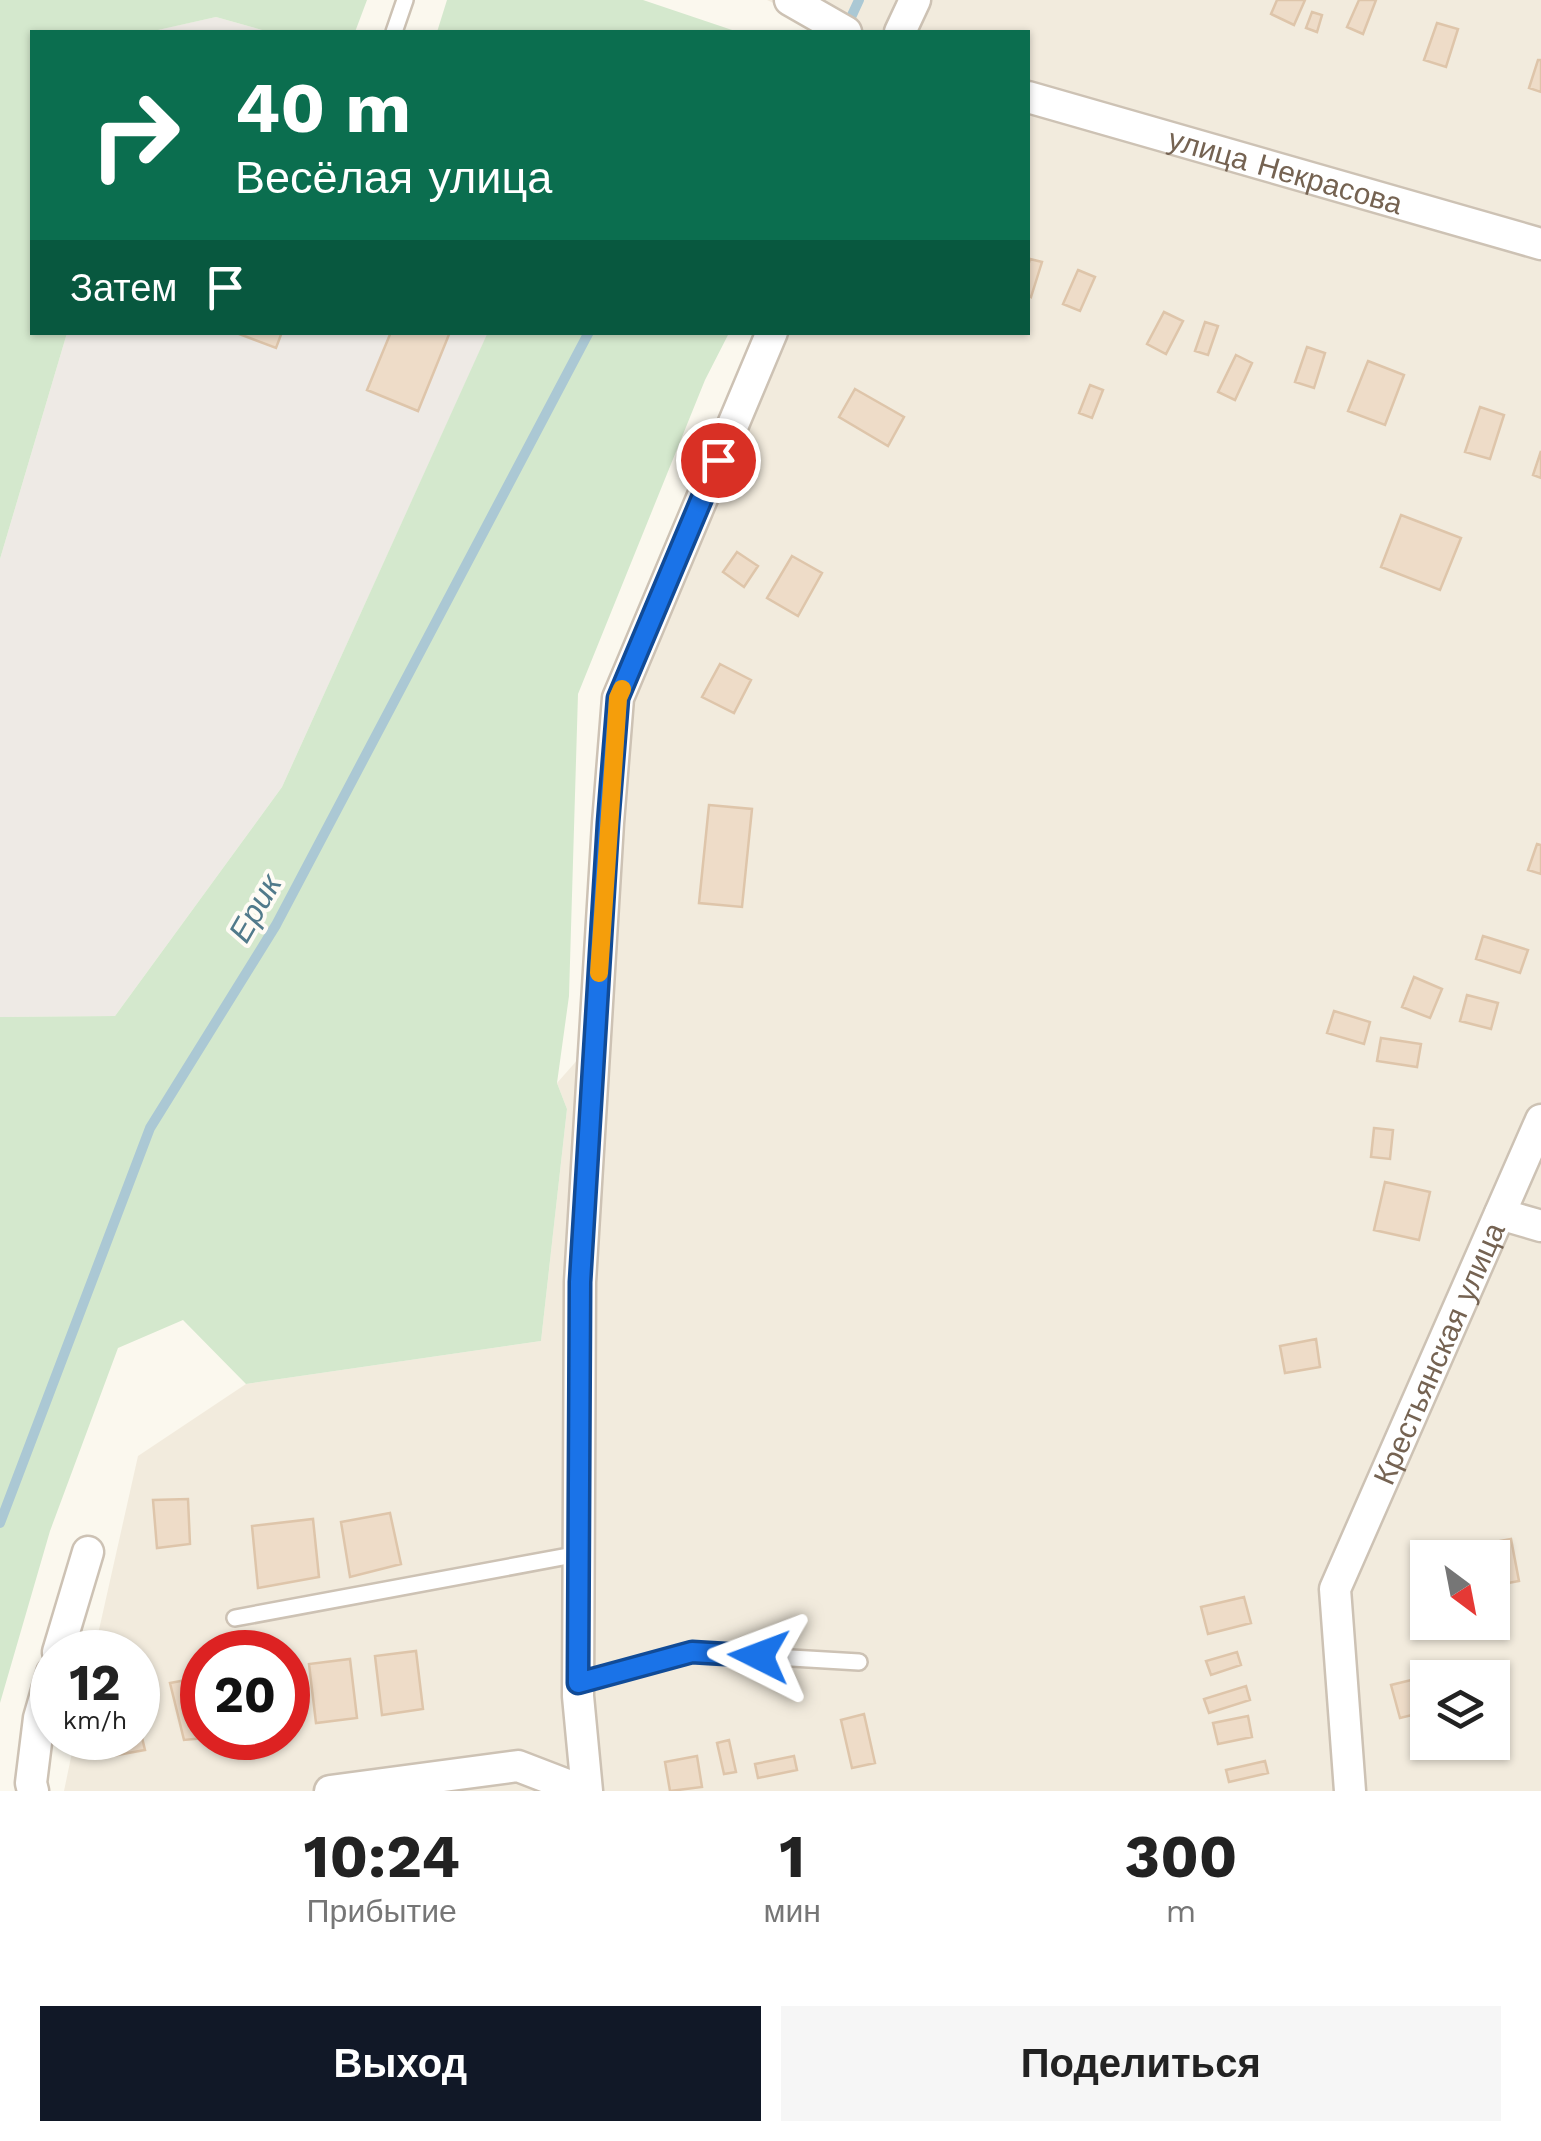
<!DOCTYPE html>
<html lang="ru">
<meta charset="utf-8">
<style>
body{margin:0;font-family:"Work Sans",sans-serif;background:#f6f6f6;color:#222;height:100vh;display:flex;flex-direction:column;font-size:38px;white-space:nowrap}
*{box-sizing:border-box;margin:0}
p{font-size:32px;color:#767676}
.icon{flex:none;width:55px;height:55px;fill:none;stroke:currentColor;stroke-width:2;stroke-linecap:round;stroke-linejoin:round}
.map{position:relative;height:1791px;overflow:hidden}
.details{display:flex;flex-direction:column;background:#fff;flex:1}
.details>*{flex:none}
.hud{position:absolute;left:30px;top:30px;width:1000px;height:305px;border-radius:0px;box-shadow:0 2px 8px #0004;background:#0b6e4f;color:#fff;overflow:hidden}
.needle{width:65px;rotate:148deg}
.tools{position:absolute;left:1410px;top:1540px;display:grid;gap:20px}
.tools a{display:grid;place-items:center;width:100px;height:100px;border-radius:0px;background:#fff;box-shadow:0 2px 8px #0004;font-size:50px}
.speed{position:absolute;left:30px;top:1630px;display:flex;gap:20px;font-size:50px;font-weight:700;text-align:center}
.speed>*{display:grid;place-content:center;width:130px;height:130px;border-radius:50%;background:#fff;box-shadow:0 2px 8px #0004;line-height:1}
.speed small{font-size:25px;font-weight:400}
.speed .limit{border:15px solid #d22;background:#fff;color:#111}
.pin{position:absolute;display:grid;place-items:center;width:85px;height:85px;color:#fff;margin:-42px;border:5px solid #fff;border-radius:50%;box-shadow:0 2px 10px #0007}
.me{position:absolute;width:110px;margin:-55px;rotate:273deg;stroke-linejoin:round;filter:drop-shadow(0 0 8px #0008)}
.turn{display:flex;align-items:center;gap:35px;height:210px;padding:0 40px;font-size:45px}
.turn .icon{width:130px;height:130px;stroke-width:2.5}
.turn b{display:block;font-size:70px;line-height:85px}
.then{display:flex;align-items:center;height:95px;padding:0 40px;background:#0003;gap:20px;font-size:38px}
.eta{display:flex;justify-content:space-evenly;align-items:center;height:170px;text-align:center}
.eta b{font-size:60px;font-weight:700;line-height:70px}
.button{display:flex;gap:20px;margin-top:auto;padding:20px 40px}
.button a{flex:1;height:115px;border-radius:0px;background:#111827;color:#fff;font-size:40px;font-weight:700;line-height:115px;text-align:center}
.button a+a{background:#f6f6f6;color:#222}
.map>svg:first-child{display:block}
.residential{fill:#f2ebdd;fill-rule:evenodd}
.industrial{fill:#eeeae5}
.green{fill:#d4e8cd}
.lines{fill:none;stroke-linecap:round;stroke-linejoin:round}
.stream{stroke:#abc8d4;stroke-width:10}
.building{fill:#eedcc8;stroke:#dec5aa;stroke-width:2.5}
.lane-casing{stroke:#cdc2b4;stroke-width:20}
.street-casing{stroke:#cdc2b4;stroke-width:35}
.lane{stroke:#fff;stroke-width:15}
.street{stroke:#fff;stroke-width:30}
.route-casing{stroke:#114b97;stroke-width:25}
.route{stroke:#1a73e8;stroke-width:18}
.slow{stroke:#f59e0b;stroke-width:18}
.labels{text-anchor:middle;dominant-baseline:central;stroke-width:8;stroke-linejoin:round;paint-order:stroke}
.street-label{font-size:30px;fill:#756352;stroke:#fefbf4}
.water-label{font-size:32px;font-style:italic;fill:#517a8b;stroke:#fefbf4}
</style>
<div class="map">
<svg width="1541" height="1791" viewBox="0 0 1541 1791">
<rect width="100%" height="100%" fill="#fbf8ee"/>
<path class="residential" d="M767,0H1541V1791H64L75,1738H138V1652H94L138,1456L246,1384L541,1341L567,1109L557,1083L595,1040L618,698L772,333L1028,332V32H836ZM1428,1558H1492V1622H1428ZM202,1652H288V1738H202ZM1428,1678H1492V1742H1428Z"/>
<path class="industrial" d="M216,17L269,32H157V30Z
M67,333H488L282,787L115,1016L0,1017V559Z"/>
<path class="green" d="M0,0H367L355,32H269L216,17L158,30L157,32H32V332L67,333L0,559Z
M447,0H643L738,32H437Z
M488,332L729,333L705,380L578,694L569,996L557,1083L567,1109L541,1341L246,1384L183,1320L118,1348L50,1531L0,1703V1017L115,1016L282,787Z"/>
<g class="lines">
<path class="stream" d="M847,26L859,0
M0,1523L150,1128L276,925L589,332"/>
</g>
<path class="building" d="M1277,0H1305L1294,25L1271,14Z
M1359,0H1376L1363,34L1347,27Z
M1312,12L1322,15L1317,32L1306,28Z
M1437,23L1458,29L1446,67L1424,60Z
M1538,60H1541V92L1529,88Z
M1030,259L1042,262L1031,297L1028,295V266Z
M1078,270L1095,277L1080,311L1063,304Z
M1164,312L1183,321L1166,354L1147,344Z
M1205,322L1218,326L1208,355L1195,351Z
M234,332H282L276,348Z
M391,332H450L418,411L367,390Z
M1307,347L1325,353L1314,388L1295,382Z
M1236,355L1252,363L1235,400L1218,392Z
M1368,361L1404,375L1385,425L1348,411Z
M1090,385L1103,390L1092,418L1079,413Z
M855,389L904,417L888,446L839,417Z
M1480,407L1504,415L1490,459L1465,452Z
M1541,451V478L1533,475Z
M1401,515L1461,538L1440,590L1381,567Z
M737,552L758,566L744,587L723,572Z
M792,556L822,573L798,616L767,598Z
M720,664L751,680L734,713L702,697Z
M709,805L752,809L742,907L699,903Z
M1537,844L1541,845V874L1528,870Z
M1483,936L1528,950L1520,973L1476,959Z
M1414,977L1442,989L1430,1018L1402,1007Z
M1467,995L1498,1003L1491,1029L1460,1021Z
M1334,1011L1370,1022L1364,1044L1327,1033Z
M1381,1038L1421,1044L1417,1067L1377,1061Z
M1374,1128L1393,1130L1390,1159L1371,1157Z
M1385,1182L1430,1192L1419,1240L1374,1230Z
M1316,1339L1320,1367L1285,1373L1280,1346Z
M188,1499L190,1544L157,1548L153,1500Z
M390,1513L401,1564L350,1577L341,1522Z
M313,1519L319,1577L258,1588L252,1526Z
M1511,1539L1519,1581L1492,1586V1558H1465L1463,1548Z
M1244,1597L1251,1623L1208,1634L1201,1607Z
M416,1651L423,1709L382,1715L375,1656Z
M1237,1652L1241,1665L1211,1675L1206,1661Z
M350,1659L357,1718L316,1723L309,1664Z
M1440,1673L1441,1678H1428V1711L1400,1718L1391,1685Z
M202,1677L204,1738L184,1740L170,1683Z
M1246,1686L1250,1700L1209,1713L1204,1699Z
M864,1714L875,1763L852,1768L841,1720Z
M1248,1716L1252,1737L1218,1744L1213,1723Z
M138,1721L145,1750L106,1757L101,1738H138Z
M729,1740L736,1772L724,1774L717,1743Z
M697,1756L702,1787L670,1791L665,1762Z
M794,1756L797,1770L758,1778L755,1764Z
M1265,1761L1268,1773L1229,1782L1226,1770Z"/>
<g class="lines">
<g class="lane-casing">
<path id="lane" d="M394,32L405,0
M235,1618L579,1554
M578,1683L692,1652L859,1662"/>
</g>
<g class="street-casing">
<g id="street">
<path d="M790,0L846,32"/>
<path d="M900,32L915,0"/>
<path id="s1" d="M1028,97L1541,244"/>
<path d="M1500,1214L1541,1226"/>
<path d="M58,1652L88,1552"/>
<path d="M33,1791L31,1783L39,1718L52,1673"/>
<path d="M330,1791L518,1766L583,1791"/>
<path d="M587,1791L578,1696L580,1282L608,823L618,698L772,332"/>
<path id="s2" d="M1350,1791L1335,1589L1541,1120"/>
</g>
</g>
<use href="#lane" class="lane"/>
<use href="#street" class="street"/>
</g>
<g class="lines">
<g class="route-casing">
<path id="route" d="M718,460L618,698L608,823L580,1282L578,1683L692,1652L759,1656"/>
</g>
<use href="#route" class="route"/>
<path class="slow" d="M599,973L618,698L622,689"/>
</g>
<g class="labels">
<g class="street-label">
<text stroke="none"><textPath href="#s1" startOffset="268">улица Некрасова</textPath></text>
<text stroke="none"><textPath href="#s2" startOffset="460">Крестьянская улица</textPath></text>
</g>
<g class="water-label">
<text transform="translate(255 908) rotate(-60)">Ерик</text>
</g>
</g>
</svg>
<div class="tools">
<a><svg class="needle" viewBox="-14 -14 28 28"><path d="M0-13l5 13h-10z" fill="#e53935"/><path d="M0 13l5-13h-10z" fill="#767676"/></svg></a>
<a><svg class="icon" aria-label="layers" viewBox="0 0 24 24"><path d="M12 4l9 5-9 5-9-5zM3 14l9 5 9-5"/></svg></a>
</div>
<div class="speed"><div>12<small>km/h</small></div><div class="limit">20</div></div>
<div class="pin" style="left:718px;top:460px;background:#d93025"><svg class="icon" aria-label="arrive" viewBox="0 0 24 24"><path d="M6 21V4h12l-3 4 3 4H6"/></svg></div>
<svg class="me" style="left:759px;top:1656px" viewBox="-20 -20 40 40"><path d="M0-17L14 15 0 8-14 15z" fill="#1a73e8" stroke="#fff" stroke-width="4"/></svg>
<div class="hud">
<div class="turn"><svg class="icon" aria-label="right" viewBox="0 0 24 24"><path d="M7 20v-9h11M14 6l5 5-5 5"/></svg><div><b>40 m</b>Весёлая улица</div></div>
<div class="then">Затем<svg class="icon" aria-label="arrive" viewBox="0 0 24 24"><path d="M6 21V4h12l-3 4 3 4H6"/></svg></div>
</div>
</div>
<section class="details">
<div class="eta">
<div><b>10:24</b><p>Прибытие</p></div>
<div><b>1</b><p>мин</p></div>
<div><b>300</b><p>m</p></div>
</div>
<div class="button"><a>Выход</a><a>Поделиться</a></div>
</section>
